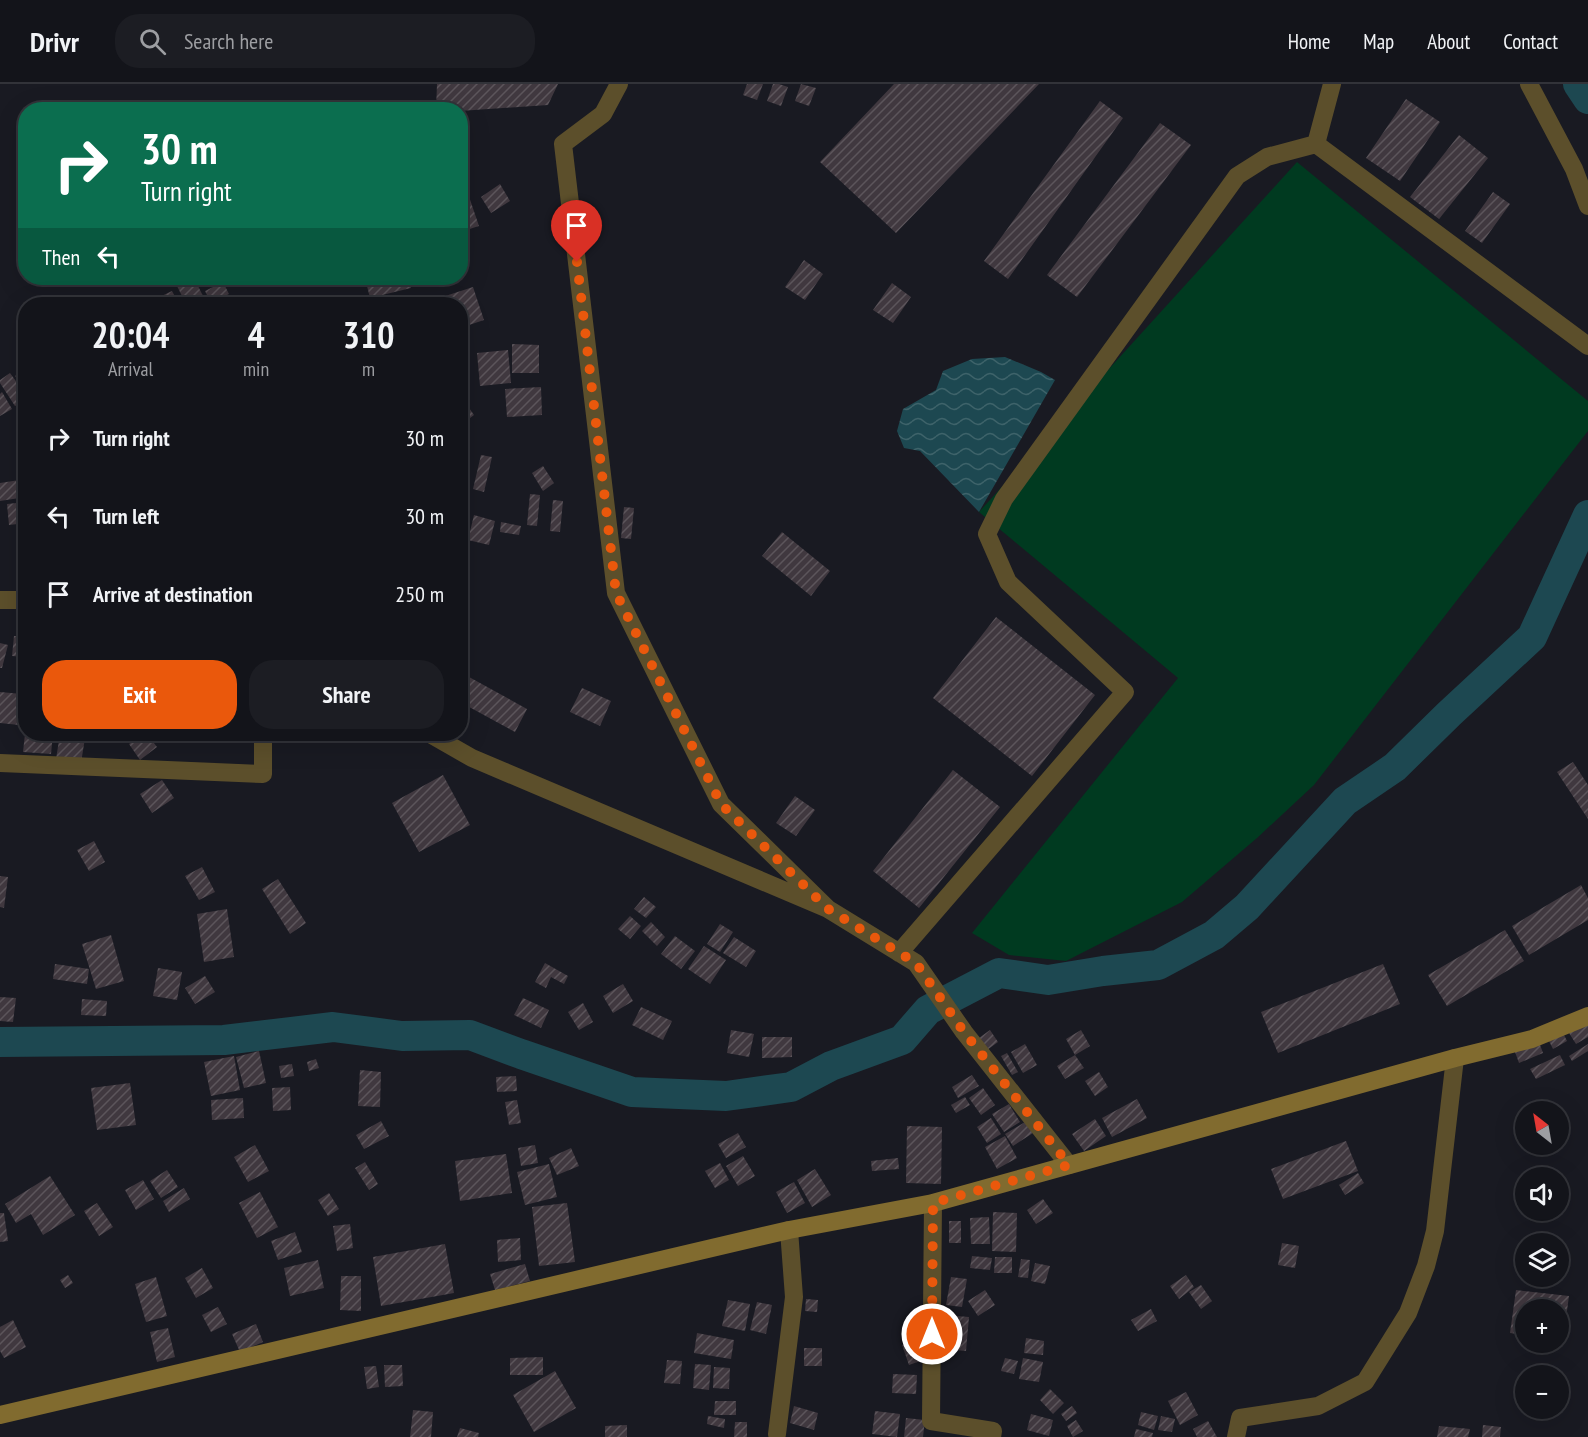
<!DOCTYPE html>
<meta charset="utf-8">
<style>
body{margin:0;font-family:"PT Sans Narrow",sans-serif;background:#1c1d23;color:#f1f3f6;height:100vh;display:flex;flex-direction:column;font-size:22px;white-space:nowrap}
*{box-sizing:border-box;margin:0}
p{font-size:20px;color:#9d9ea2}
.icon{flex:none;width:33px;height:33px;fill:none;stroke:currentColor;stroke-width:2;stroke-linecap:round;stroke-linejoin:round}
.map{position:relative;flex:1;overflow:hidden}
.side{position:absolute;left:18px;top:213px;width:450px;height:444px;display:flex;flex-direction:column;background:#13141a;border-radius:24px;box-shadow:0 6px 24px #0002,0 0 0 2px #323339}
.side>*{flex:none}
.hud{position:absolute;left:18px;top:18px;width:450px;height:183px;border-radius:24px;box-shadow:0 6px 24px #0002,0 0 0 2px #323339;background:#0b6e4f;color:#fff;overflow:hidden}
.needle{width:39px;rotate:329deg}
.tools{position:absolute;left:1515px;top:1017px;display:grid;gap:12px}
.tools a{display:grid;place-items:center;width:54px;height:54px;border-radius:50%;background:#13141a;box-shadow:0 6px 24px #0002,0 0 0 2px #323339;font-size:30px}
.pin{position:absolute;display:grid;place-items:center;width:51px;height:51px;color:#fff;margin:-62px -26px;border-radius:50% 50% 50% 0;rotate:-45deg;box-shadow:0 0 6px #0007}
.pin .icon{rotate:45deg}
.me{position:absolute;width:66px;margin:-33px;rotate:0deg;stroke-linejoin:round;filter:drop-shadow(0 0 4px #0008)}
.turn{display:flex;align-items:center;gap:21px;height:126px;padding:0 24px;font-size:27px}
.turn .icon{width:78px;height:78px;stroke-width:2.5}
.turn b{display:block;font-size:42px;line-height:51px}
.then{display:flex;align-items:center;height:57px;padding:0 24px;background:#0003;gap:12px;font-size:22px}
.eta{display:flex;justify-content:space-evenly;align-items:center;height:102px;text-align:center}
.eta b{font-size:36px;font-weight:700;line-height:42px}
.cta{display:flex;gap:12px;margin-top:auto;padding:12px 24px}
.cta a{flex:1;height:69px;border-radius:24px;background:#ea580c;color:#fff;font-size:24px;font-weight:700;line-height:69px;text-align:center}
.cta a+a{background:#1c1d23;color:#f1f3f6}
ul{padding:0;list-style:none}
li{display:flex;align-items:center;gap:18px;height:78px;padding:0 24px}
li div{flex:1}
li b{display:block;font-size:22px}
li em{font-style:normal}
header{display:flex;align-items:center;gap:36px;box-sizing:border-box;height:84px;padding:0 30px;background:#13141a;border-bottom:2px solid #323339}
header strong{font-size:28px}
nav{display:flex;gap:33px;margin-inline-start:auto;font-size:21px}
.search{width:420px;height:54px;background:#1c1d23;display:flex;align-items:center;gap:15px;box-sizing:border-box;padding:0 21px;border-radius:24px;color:#9d9ea2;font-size:22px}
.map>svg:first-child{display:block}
.green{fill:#003a20}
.water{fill:url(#water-waves)}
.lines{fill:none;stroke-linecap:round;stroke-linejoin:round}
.canal{stroke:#1d4851;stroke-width:30}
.building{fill:url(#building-hatch)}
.minor{stroke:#5c4f2b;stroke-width:18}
.secondary{stroke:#816b2f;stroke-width:18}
.route{stroke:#ea580c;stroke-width:10;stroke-dasharray:0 18}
</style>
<header>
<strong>Drivr</strong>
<div class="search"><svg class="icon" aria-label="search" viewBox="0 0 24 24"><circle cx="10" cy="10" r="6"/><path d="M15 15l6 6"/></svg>Search here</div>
<nav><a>Home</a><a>Map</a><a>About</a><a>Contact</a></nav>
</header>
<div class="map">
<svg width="1588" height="1353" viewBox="0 0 1588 1353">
<defs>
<pattern id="water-waves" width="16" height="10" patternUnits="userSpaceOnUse" patternTransform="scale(1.5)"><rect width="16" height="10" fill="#1d4851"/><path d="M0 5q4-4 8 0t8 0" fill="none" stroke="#3e636a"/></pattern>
<pattern id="building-hatch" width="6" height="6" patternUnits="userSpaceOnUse" patternTransform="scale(1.5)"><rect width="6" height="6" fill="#40383f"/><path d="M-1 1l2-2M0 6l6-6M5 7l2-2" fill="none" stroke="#5c555b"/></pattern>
</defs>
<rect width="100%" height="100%" fill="#191a22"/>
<path class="green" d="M1297,78L1588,317V347L1314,701L1257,754L1182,818L1066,877L1009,871L972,849L1178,594L979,428Z"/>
<path class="water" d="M1005,273L1041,288L1055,296L979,428L920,367L904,364L897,347L903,325L936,306L943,287L972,275Z"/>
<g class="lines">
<path class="canal" d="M1578,0L1588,15
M0,958L224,956L333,943L402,952L470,951L521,970L632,1008L726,1012L791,1003L831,982L902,956L928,926L999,889L1048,896L1103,887L1158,881L1214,851L1247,823L1345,717L1395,683L1449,630L1532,553L1588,431"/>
</g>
<path class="building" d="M437,0H558L548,21L460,27V26H436Z
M747,0H763L757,16L743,11Z
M773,0H779L788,3L781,22L767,17Z
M801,0L816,4L809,22L795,17Z
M894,0H1039L896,149L820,78Z
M1406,15L1440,38L1400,97L1366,74Z
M1100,17L1123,34L1008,195L984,177Z
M1160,39L1191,61L1077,213L1047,191Z
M1459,51L1488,74L1439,135L1410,113Z
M464,98L479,142L460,148V99Z
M500,100L510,117L491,129L481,113Z
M1493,108L1510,120L1482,159L1465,147Z
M804,176L823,190L805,216L785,203Z
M194,194L206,218L201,220H186L177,202Z
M365,194H409L411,204L370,214Z
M223,198L229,210L211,219L205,207Z
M892,199L911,213L893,239L873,226Z
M473,203L484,236L460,244V220H430V217Z
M172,207L179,220H152L151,217Z
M512,260L539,261V289H512Z
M508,266L511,299L480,302L477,269Z
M26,285V307L15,292Z
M10,289L26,311V315L15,322L0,299V296Z
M541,303L542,331L507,333L505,305Z
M2,308L12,325L0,332V310Z
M460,311L474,331L462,340L460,337Z
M481,371L492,373L484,408L473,405Z
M543,382L554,399L543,407L532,389Z
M26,395V413L0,417V399Z
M530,410L540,411L537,442L527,441Z
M553,416L563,417L560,448L550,447Z
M26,418V439L9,441L7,420Z
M624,423L634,424L631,455L621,454Z
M474,431L495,437L489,461L468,456Z
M501,438L521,442L519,451L500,448Z
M782,448L830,487L811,512L762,472Z
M996,533L1095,611L1032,692L933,614Z
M14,552H26V573L12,572Z
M0,559L8,561L2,584H0Z
M460,588L527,625L515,648L460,618Z
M582,604L611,617L600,642L570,628Z
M0,608L22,610L19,641L0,639Z
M25,650H53L51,670L23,668Z
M60,650L85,654L81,679L56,675Z
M143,650H147L157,663L140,676L129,660Z
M1573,678L1588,701V735L1557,688Z
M953,686L1000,723L919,824L873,787Z
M443,691L470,741L419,768L392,719Z
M162,696L174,714L152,729L140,710Z
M795,712L815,726L796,752L776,739Z
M94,757L105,778L89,787L77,766Z
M202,783L215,808L199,816L185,792Z
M0,792L8,793L4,824L0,823Z
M278,795L306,839L290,850L262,805Z
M1581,801L1588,814V836L1529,871L1512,842Z
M644,813L656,823L646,834L634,825Z
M227,825L234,873L204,878L197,830Z
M630,832L641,842L630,855L618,845Z
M651,838L665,853L657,862L642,847Z
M720,840L733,848L720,868L707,860Z
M1505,846L1524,877L1447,922L1428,891Z
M111,851L124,897L96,905L82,860Z
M675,852L695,867L681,885L661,870Z
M734,853L756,867L746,883L723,869Z
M704,862L726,876L710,900L688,885Z
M545,879L568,892L564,900L551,893L546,904L535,898Z
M55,880L89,885L87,900L53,895Z
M1383,880L1400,920L1278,969L1261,928Z
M158,884L182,888L177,916L153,912Z
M205,892L215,908L195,920L185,904Z
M623,900L633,917L613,929L603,912Z
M0,913L16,914L13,938L0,937Z
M523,914L549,926L541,944L514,931Z
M82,915L107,917L106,932L81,931Z
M583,919L593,938L579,946L568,928Z
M641,923L672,937L663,956L632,941Z
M1588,938V953L1576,960L1569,949Z
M1559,941L1567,957L1553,965L1545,949Z
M731,946L754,950L749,973L727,969Z
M990,946L998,958L987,966L979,954Z
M1081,946L1090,962L1075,971L1066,955Z
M762,953H792V973L762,974Z
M1539,958L1543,969L1519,979L1515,968Z
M1025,960L1037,981L1023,989L1011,968Z
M1588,960V967L1572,977L1569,972Z
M259,967L266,999L244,1004L236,973Z
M1007,969L1018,988L1012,991L1001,972Z
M1075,971L1084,984L1065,995L1057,982Z
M1560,971L1565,981L1536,995L1530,985Z
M234,972L240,1006L211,1012L204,978Z
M316,975L319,984L309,987L307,978Z
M292,980L294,992L281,994L279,982Z
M360,986L381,988L380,1023L358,1022Z
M1099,988L1108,1003L1095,1012L1085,997Z
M972,991L979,1002L958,1014L952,1003Z
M516,992L517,1007L497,1008L496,993Z
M130,999L136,1041L97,1046L91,1004Z
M290,1003L291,1026L273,1027L272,1004Z
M983,1004L995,1021L981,1031L969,1014Z
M965,1013L970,1021L956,1029L951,1021Z
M243,1014L244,1034L212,1036L211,1016Z
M1137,1015L1147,1034L1112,1053L1102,1034Z
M517,1016L521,1039L509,1041L505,1018Z
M1009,1020L1020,1038L1004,1048L992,1030Z
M991,1034L1001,1050L987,1059L977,1043Z
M1095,1035L1106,1052L1084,1067L1072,1050Z
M381,1037L389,1052L364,1065L356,1051Z
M1025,1038L1033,1049L1013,1062L1005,1050Z
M907,1042L942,1043L941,1100L906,1099Z
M738,1049L746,1063L726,1074L718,1060Z
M1005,1052L1017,1074L997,1085L985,1063Z
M1346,1057L1358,1087L1283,1115L1271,1085Z
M255,1061L269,1087L248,1098L234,1073Z
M535,1061L538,1079L521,1082L518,1064Z
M571,1064L579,1082L557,1091L549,1074Z
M506,1070L512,1109L460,1117L455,1077Z
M743,1072L755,1092L738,1102L726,1082Z
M898,1074L899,1085L872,1087L871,1077Z
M365,1078L378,1100L369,1106L355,1084Z
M720,1079L729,1096L715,1104L705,1087Z
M549,1080L557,1113L525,1121L517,1088Z
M815,1085L831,1111L812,1123L797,1096Z
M167,1086L178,1103L161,1114L150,1097Z
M1358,1089L1364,1099L1345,1111L1339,1101Z
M50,1092L75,1131L43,1151L31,1130L16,1139L5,1120Z
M143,1096L154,1115L136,1126L125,1106Z
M794,1098L805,1119L787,1129L776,1108Z
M184,1104L190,1115L169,1128L163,1117Z
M260,1108L278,1143L257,1154L239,1119Z
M329,1109L339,1125L328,1132L318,1116Z
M1043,1115L1053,1129L1036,1140L1027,1126Z
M97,1119L113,1143L99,1152L84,1127Z
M567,1119L575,1178L539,1182L532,1123Z
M993,1128L1017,1129L1016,1168L992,1167Z
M0,1129H4L8,1157L0,1158Z
M989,1133L990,1160H971L970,1134Z
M949,1137H961V1159H949Z
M350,1140L353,1164L337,1167L333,1142Z
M295,1148L302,1168L278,1176L271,1157Z
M520,1154L521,1176L498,1178L497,1156Z
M1282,1159L1299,1162L1295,1184L1278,1181Z
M445,1160L454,1209L381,1222L373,1173Z
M972,1172L992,1174L990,1186L970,1184Z
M995,1173H1012V1189H994Z
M1021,1175L1030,1176L1028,1194L1018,1193Z
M318,1176L324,1204L290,1212L284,1184Z
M1035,1179L1050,1182L1045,1200L1031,1197Z
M525,1180L530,1197L495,1206L490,1190Z
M202,1184L213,1204L196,1214L185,1194Z
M68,1191L73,1199L65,1204L60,1196Z
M1186,1191L1194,1203L1179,1215L1170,1202Z
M341,1192H361V1227L340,1226Z
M156,1193L167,1232L146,1238L135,1200Z
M951,1193L967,1195L962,1223L946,1221Z
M1201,1201L1212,1217L1201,1225L1189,1208Z
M985,1206L995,1221L978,1232L968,1217Z
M1516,1206L1569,1212L1563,1256L1558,1255V1226H1526V1251L1510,1249Z
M806,1215L818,1216L817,1228L805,1227Z
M728,1216L750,1220L745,1247L722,1242Z
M757,1218L772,1221L766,1250L750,1246Z
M218,1223L227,1240L211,1248L202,1231Z
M1151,1225L1157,1237L1138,1247L1131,1236Z
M945,1231L969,1233L966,1267L941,1265Z
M13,1236L26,1263L4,1274L0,1267V1243Z
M256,1240L263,1258L240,1268L232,1250Z
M168,1244L175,1273L157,1278L150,1248Z
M697,1249L734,1256L731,1275L694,1269Z
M1026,1254L1044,1257L1043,1271L1024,1269Z
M919,1255L926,1275L909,1281L902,1261Z
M804,1264H822V1282H804Z
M543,1273V1291H510V1274Z
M1005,1274L1018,1277L1014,1290L1001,1287Z
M1023,1274L1043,1278L1039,1298L1019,1295Z
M667,1276L682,1277L680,1300L664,1299Z
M695,1280L711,1281L709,1306L693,1304Z
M384,1281H402L403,1302L385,1303Z
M376,1282L379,1303L367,1305L364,1283Z
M714,1283L730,1284L729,1305L713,1304Z
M555,1287L576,1324L534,1348L513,1311Z
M893,1290L917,1291L916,1310L892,1309Z
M1050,1305L1064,1319L1053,1330L1040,1316Z
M1186,1308L1198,1331L1180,1341L1168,1317Z
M715,1317H736V1331H714Z
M794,1322L818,1329L814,1346L790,1339Z
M1072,1322L1077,1329L1066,1337L1061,1330Z
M413,1326L433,1328L431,1353H410Z
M875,1327L900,1330L897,1353L872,1350Z
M1141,1328L1158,1332L1154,1346L1138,1341Z
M1031,1330L1053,1336L1049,1352L1027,1346Z
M708,1332L725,1335L724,1344L707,1340Z
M1161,1332L1175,1335L1172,1348L1158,1346Z
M906,1334L925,1336L923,1353H904Z
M1076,1336L1083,1347L1073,1353L1067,1342Z
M1208,1337L1217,1353H1197L1193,1345Z
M735,1338H747V1353H734Z
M627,1341V1353H605V1342Z
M1483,1341L1501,1343L1500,1353H1482Z
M1439,1342L1470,1345L1468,1353H1437Z
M460,1344L479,1349L478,1353H457Z
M1136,1345L1153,1349L1152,1353H1134Z"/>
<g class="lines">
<path class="minor" d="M619,0L603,30L563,60L616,509L721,720L828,825
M1529,0L1574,85L1588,122
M1316,60L1332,0
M0,516H26
M430,650L472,674L828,825L916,879L964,948L1069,1081
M0,679L263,690V650
M899,869L1125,608L1008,498L987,450L1004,415L1237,92L1267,73L1316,60L1588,262
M933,1119L931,1337L993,1347L992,1353
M777,1350L794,1213L789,1146
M1236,1353L1240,1334L1318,1322L1365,1298L1408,1229L1426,1182L1435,1147L1455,974"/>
<path class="secondary" d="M0,1331L789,1146L933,1119L1455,974L1532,955L1588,932"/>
</g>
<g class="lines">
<path class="route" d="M577,178L616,509L721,720L828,825L916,879L964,948L1069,1081L933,1119L932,1250"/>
</g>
</svg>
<div class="tools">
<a><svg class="needle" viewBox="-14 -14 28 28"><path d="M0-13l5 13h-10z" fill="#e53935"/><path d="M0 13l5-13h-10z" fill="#9d9ea2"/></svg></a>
<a><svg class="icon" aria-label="sound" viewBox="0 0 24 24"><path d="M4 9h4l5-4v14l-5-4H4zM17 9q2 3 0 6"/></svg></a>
<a><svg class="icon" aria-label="layers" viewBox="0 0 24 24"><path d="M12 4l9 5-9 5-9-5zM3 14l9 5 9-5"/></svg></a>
<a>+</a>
<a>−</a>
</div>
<div class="pin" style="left:577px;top:178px;background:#d93025"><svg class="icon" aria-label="arrive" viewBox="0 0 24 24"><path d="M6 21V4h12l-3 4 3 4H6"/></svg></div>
<svg class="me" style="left:932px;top:1250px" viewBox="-20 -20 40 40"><circle r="17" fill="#ea580c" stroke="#fff" stroke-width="3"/><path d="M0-11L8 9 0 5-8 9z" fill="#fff"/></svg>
<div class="hud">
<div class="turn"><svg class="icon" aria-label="right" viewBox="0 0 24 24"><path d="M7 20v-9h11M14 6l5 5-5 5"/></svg><div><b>30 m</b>Turn right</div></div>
<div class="then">Then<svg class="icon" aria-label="left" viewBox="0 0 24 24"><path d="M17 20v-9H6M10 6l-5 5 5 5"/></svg></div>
</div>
<section class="side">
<div class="eta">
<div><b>20:04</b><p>Arrival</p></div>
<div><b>4</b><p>min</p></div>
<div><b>310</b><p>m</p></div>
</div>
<ul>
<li><svg class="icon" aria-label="right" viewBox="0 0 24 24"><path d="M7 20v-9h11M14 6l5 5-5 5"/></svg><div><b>Turn right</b></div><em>30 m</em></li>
<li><svg class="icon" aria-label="left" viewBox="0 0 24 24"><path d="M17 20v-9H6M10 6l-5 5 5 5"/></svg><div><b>Turn left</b></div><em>30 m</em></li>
<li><svg class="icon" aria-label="arrive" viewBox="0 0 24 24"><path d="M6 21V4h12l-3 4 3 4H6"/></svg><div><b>Arrive at destination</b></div><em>250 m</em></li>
</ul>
<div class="cta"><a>Exit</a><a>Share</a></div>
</section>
</div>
